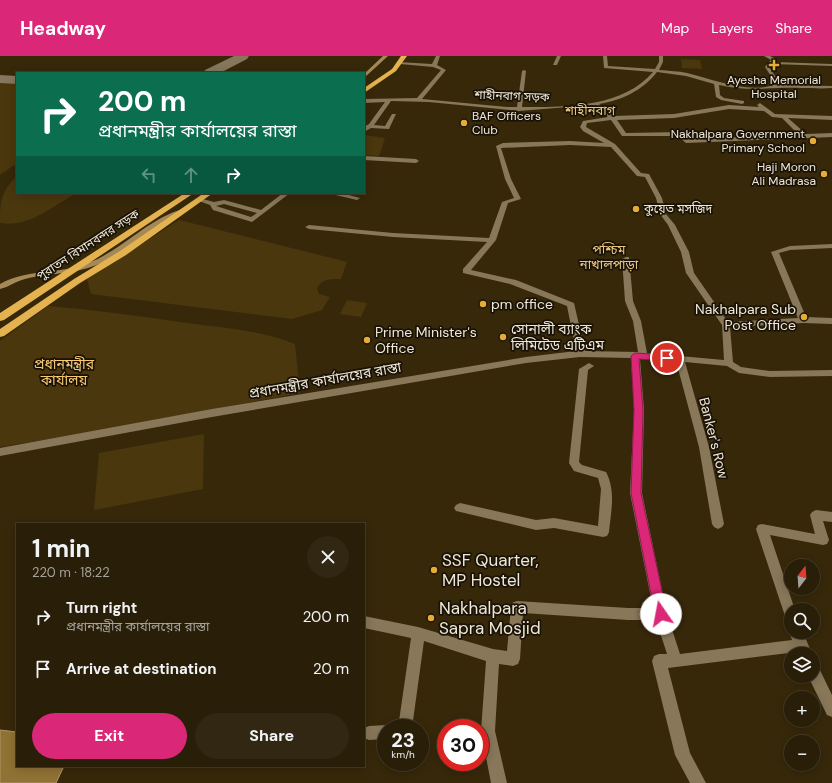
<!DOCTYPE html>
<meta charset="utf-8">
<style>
body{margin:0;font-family:"DM Sans","Noto Sans Bengali",sans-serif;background:#312712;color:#f1f3f6;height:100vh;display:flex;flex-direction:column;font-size:15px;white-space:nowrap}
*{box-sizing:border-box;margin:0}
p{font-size:13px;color:#a5a29c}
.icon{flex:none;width:22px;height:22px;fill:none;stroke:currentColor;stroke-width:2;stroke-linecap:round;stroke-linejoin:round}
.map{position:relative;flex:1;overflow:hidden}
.sheet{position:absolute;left:16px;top:467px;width:349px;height:244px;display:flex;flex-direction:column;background:#291e08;border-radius:0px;box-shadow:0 2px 10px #0003,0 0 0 1px #453c29}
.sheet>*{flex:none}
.top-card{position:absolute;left:16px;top:16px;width:349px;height:122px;border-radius:0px;box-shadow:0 2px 10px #0003,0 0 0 1px #453c29;background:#0b6e4f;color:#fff;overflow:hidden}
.needle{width:26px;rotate:17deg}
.tools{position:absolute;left:784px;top:503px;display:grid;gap:8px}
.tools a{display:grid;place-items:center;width:36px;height:36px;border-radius:50%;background:#291e08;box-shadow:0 2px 10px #0003,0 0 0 1px #453c29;font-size:20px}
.speed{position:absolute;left:377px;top:663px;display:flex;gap:8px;font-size:20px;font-weight:700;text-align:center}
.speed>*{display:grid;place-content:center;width:52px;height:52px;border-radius:50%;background:#291e08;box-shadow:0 2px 10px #0003,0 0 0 1px #453c29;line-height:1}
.speed small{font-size:10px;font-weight:400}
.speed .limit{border:6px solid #d22;background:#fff;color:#111}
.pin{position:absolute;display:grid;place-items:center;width:34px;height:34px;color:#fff;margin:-17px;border:2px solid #fff;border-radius:50%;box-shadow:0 1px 4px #0007}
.me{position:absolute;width:44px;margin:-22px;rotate:348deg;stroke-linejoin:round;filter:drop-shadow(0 0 3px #0008)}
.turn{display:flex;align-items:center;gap:14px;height:84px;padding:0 16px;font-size:18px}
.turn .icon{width:52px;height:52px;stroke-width:2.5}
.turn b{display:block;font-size:28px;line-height:34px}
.lanes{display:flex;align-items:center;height:38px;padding:0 16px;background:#0003;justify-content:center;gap:20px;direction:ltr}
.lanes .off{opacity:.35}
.round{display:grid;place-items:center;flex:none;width:42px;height:42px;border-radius:21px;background:#312712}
.head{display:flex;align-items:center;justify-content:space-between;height:68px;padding:0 16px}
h1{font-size:24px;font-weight:700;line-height:30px}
.action{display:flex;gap:8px;margin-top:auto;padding:8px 16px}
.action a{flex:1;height:46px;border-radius:24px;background:#db2777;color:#fff;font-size:16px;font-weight:700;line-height:46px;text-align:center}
.action a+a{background:#312712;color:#f1f3f6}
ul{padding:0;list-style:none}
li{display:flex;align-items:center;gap:12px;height:52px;padding:0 16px}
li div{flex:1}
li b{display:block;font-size:15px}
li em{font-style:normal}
header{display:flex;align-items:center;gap:24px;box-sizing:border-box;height:56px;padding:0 20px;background:#db2777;color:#fff}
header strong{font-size:19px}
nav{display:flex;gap:22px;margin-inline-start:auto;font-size:14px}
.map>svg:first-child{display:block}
.green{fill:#4b370d}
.water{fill:#917235;stroke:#ae9565}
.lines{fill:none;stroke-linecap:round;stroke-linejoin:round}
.taxiway{fill:#84775e;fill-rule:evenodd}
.street{fill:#887759;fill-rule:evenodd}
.secondary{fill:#a48956;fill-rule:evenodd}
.highway{fill:#e4b24f;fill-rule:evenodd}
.route{fill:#db2777;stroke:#8e194d}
.poi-dot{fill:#e5ad35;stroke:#191206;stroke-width:1.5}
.labels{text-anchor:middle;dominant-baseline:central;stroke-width:3.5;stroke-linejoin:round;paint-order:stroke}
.far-poi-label{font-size:12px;fill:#f0e7d6;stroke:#191206;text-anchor:start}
.far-street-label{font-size:12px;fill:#f0e7d6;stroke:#191206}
.far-quarter-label{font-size:13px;fill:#edc77f;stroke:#191206}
.poi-label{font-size:14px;fill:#f0e7d6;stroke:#191206;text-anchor:start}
.park-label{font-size:14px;fill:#f6c972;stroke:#191206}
.street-label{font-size:14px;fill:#f0e7d6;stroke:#191206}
.near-poi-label{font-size:17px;fill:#f0e7d6;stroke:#191206;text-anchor:start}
</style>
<header>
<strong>Headway</strong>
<nav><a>Map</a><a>Layers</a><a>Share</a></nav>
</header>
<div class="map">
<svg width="832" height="727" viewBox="0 0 832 727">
<rect width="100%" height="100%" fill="#37280a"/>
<path class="green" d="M681,3L700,4L702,13L682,12Z
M0,26L17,27V107L0,119Z
M364,79L385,82L379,100L364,99Z
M17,120V137H77C52,150 30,172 0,167C0,146 1,135 17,120Z
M179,164L347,206L341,223C331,223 323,222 317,232L319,238L330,241L322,254L292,263L91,238L87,223Z
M347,244L367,247L361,261L340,258Z
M48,250C94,254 141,260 187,267C224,272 260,274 295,288L300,337L75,379L0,391V285Z
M204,378L203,433L94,454L99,397Z"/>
<path class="water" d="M0,674L17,676V710H64L56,727H0Z"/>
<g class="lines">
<path class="taxiway" d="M234,0H249L247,3L220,17H204L205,14Z
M0,19L17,20V28L0,27Z"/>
<path class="street" d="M436,0H440L437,9L446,14L422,43L507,51H517L522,15L524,14L526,15L522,51C566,51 622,52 653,16L604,12L603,0H607L608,10L655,13L659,6V0H663V6L659,14C669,15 678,15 687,17C713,23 749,39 776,28L765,11L771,4L764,0H770L776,3L775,6L832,8V10L772,8L769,11L781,29L832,30V32C821,33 812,32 801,32C773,31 747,36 719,29L720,39L724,42L744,45V47L742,48L721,44L716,41L714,28L686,20L657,16C642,35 622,44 599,48L614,60L674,58L729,49L759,51L757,49L760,47L775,58L832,60V64L788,62L806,78L832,77V81L686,87L678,80H622L611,64L587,67L586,71L615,88L641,117L649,118L662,142L666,158L675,169L689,196L694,217L728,266L798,262L771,196L790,190L832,188V192L790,194L779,197L806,261L832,262V268L803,267L730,271L733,306L741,311L770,315L832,314V320L770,321L739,317L727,310L685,306L709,391L724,468L722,471L718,473L714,471L712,468L699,391L676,305L640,303L644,354L642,437L667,558L680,598L792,584L789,576L791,572V576H803L812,598H798L797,596L668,612L690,697L706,727H690L675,699L652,605L654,600L659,598H667L656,564H628L523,557L520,603L518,608L513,610L499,608L495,675L507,727H491L481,675L486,605L424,585L412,672H398L411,582L364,572V560L418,571L493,593L507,595L511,551L512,547L517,545L628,552H653L630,437L634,354L631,302L580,301L526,307L212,361L0,400V392L212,353L526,301L576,295L567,250L510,228L463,217V213L487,186L393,181L309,173L305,171L309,169L393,177L489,182L502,146L514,142L505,123L496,90L503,87L570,85L604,87L583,75L580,71L583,65L608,61L593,49L519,55L429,46L391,45L374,69L385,70L392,58H396L389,73L371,72L364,76V71L369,68L385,46L364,47V43L417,42L441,14L433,11L400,8L398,6L432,8ZM729,53L764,55L772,61L782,62L799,79L688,83L680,76L626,77L617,64L674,62ZM570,89L611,91L637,120L645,121L656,142L660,158L668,169L681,196L686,217L722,269L724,304L647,297L641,265L633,245L629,201H626L622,203L625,245L633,265L638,296L585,295L574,247L516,224L471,214L496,184L508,147L521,143L511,123L501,92Z
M557,0H561L557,9H553Z
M364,100L416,103L419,105L416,107L364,104Z
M283,137H290L252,166L213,154L210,149L196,144L199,142L214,146L224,144L261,154ZM224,148L257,157L251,161L216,150Z
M327,137H341L360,142L357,144Z
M589,307L594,310L588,314L579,406L582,409L606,416C616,435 611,455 609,476L607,480L603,481L554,472L536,474L456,455L454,452L456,449L460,447L536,464L554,462L598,470L601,433L598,422L574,415L569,407L579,313Z
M816,454L832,456V466L823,465L829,484L827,488L823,489L770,479L795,554H791V566L786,564L785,560L756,473L758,469L762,468L815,478L810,459L812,456Z
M813,608L818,610L832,639V661L827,659L808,620H813Z
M386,669L392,672H386V683L369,684L364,682V672L369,670Z"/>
<path class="secondary" d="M383,0H388L364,22V18Z
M183,153L186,155L185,156C155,167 133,190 105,205C79,219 52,216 25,223C16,225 9,231 0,233V228C28,212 60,219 88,207C123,194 147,163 183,153Z"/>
<path class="highway" d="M401,0H407L396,15L364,37V32L392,13Z
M185,137H194L4,264L0,265V257Z
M204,137H213L126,199L80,227L4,280L0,281V273L74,223L120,195Z"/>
</g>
<path class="route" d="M635,297L667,299L671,302L667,305L639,303L643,354L641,437L667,558L665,562L661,564L657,562L655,558L631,437L634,354L631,300Z"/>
<g class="poi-dot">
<path d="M772 3h4v4h4v4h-4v4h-4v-4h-4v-4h4z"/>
<circle cx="464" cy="67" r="4"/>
<circle cx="813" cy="85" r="4"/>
<circle cx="824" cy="118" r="4"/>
<circle cx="636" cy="153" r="4"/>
<circle cx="483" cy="248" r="4"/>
<circle cx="804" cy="261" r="4"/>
<circle cx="503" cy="281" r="4"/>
<circle cx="367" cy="284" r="4"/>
<circle cx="434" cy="514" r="4"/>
<circle cx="431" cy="562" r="4"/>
</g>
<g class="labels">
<g class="far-poi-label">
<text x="774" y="24" text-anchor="middle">Ayesha Memorial<tspan x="774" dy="14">Hospital</tspan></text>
<text x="472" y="60">BAF Officers<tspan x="472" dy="14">Club</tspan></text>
<text x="805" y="78" text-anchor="end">Nakhalpara Government<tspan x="805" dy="14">Primary School</tspan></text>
<text x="816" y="111" text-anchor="end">Haji Moron<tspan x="816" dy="14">Ali Madrasa</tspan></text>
<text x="644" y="153">কুয়েত মসজিদ</text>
</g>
<g class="far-street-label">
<text transform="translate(512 40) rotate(2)">শাহীনবাগ সড়ক</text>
<text transform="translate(88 189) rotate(-33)">পুরাতন বিমানবন্দর সড়ক</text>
</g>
<g class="far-quarter-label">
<text x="590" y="54">শাহীনবাগ</text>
<text x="609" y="193">পশ্চিম<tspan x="609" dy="15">নাখালপাড়া</tspan></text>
</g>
<g class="poi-label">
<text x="491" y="248">pm office</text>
<text x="796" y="253" text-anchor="end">Nakhalpara Sub<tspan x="796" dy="16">Post Office</tspan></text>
<text x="511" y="273">সোনালী ব্যাংক<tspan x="511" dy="16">লিমিটেড এটিএম</tspan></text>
<text x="375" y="276">Prime Minister's<tspan x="375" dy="16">Office</tspan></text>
</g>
<g class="park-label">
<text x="64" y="308">প্রধানমন্ত্রীর<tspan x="64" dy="16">কার্যালয়</tspan></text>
</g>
<g class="street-label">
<text transform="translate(325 324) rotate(-10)">প্রধানমন্ত্রীর কার্যালয়ের রাস্তা</text>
<text transform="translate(714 382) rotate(76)">Banker's Row</text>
</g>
<g class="near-poi-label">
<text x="442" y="504">SSF Quarter,<tspan x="442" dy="20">MP Hostel</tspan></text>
<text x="439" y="552">Nakhalpara<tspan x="439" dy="20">Sapra Mosjid</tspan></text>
</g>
</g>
</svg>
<div class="tools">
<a><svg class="needle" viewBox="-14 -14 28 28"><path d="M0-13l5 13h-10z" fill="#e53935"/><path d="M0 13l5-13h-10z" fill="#a5a29c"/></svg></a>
<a><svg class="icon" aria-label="search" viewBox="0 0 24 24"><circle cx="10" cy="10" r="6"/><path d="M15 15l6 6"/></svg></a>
<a><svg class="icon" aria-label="layers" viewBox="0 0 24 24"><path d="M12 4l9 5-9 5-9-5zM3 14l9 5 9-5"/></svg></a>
<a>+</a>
<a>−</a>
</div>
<div class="speed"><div>23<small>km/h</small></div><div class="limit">30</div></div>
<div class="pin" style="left:667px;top:302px;background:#d93025"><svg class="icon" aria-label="arrive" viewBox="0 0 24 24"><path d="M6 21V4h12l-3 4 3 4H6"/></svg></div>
<svg class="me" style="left:661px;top:558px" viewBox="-20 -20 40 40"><circle r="19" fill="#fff"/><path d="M0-13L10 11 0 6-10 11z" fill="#db2777"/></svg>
<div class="top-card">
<div class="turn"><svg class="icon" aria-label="right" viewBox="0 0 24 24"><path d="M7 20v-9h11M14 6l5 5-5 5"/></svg><div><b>200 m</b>প্রধানমন্ত্রীর কার্যালয়ের রাস্তা</div></div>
<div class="lanes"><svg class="icon off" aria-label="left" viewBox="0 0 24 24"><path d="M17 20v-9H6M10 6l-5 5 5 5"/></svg><svg class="icon off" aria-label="ahead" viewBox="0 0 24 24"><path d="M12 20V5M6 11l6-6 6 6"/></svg><svg class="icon" aria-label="right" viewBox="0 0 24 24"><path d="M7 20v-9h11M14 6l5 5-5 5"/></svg></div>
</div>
<section class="sheet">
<div class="head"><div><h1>1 min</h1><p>220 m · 18:22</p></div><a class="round"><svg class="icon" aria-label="close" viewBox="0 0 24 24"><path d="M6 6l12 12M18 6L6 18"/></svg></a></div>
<ul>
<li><svg class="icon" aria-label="right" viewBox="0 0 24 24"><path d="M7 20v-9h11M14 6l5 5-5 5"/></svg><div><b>Turn right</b><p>প্রধানমন্ত্রীর কার্যালয়ের রাস্তা</p></div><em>200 m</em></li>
<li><svg class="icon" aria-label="arrive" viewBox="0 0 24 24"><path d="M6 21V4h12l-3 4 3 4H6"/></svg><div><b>Arrive at destination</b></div><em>20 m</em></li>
</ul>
<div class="action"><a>Exit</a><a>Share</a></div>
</section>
</div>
